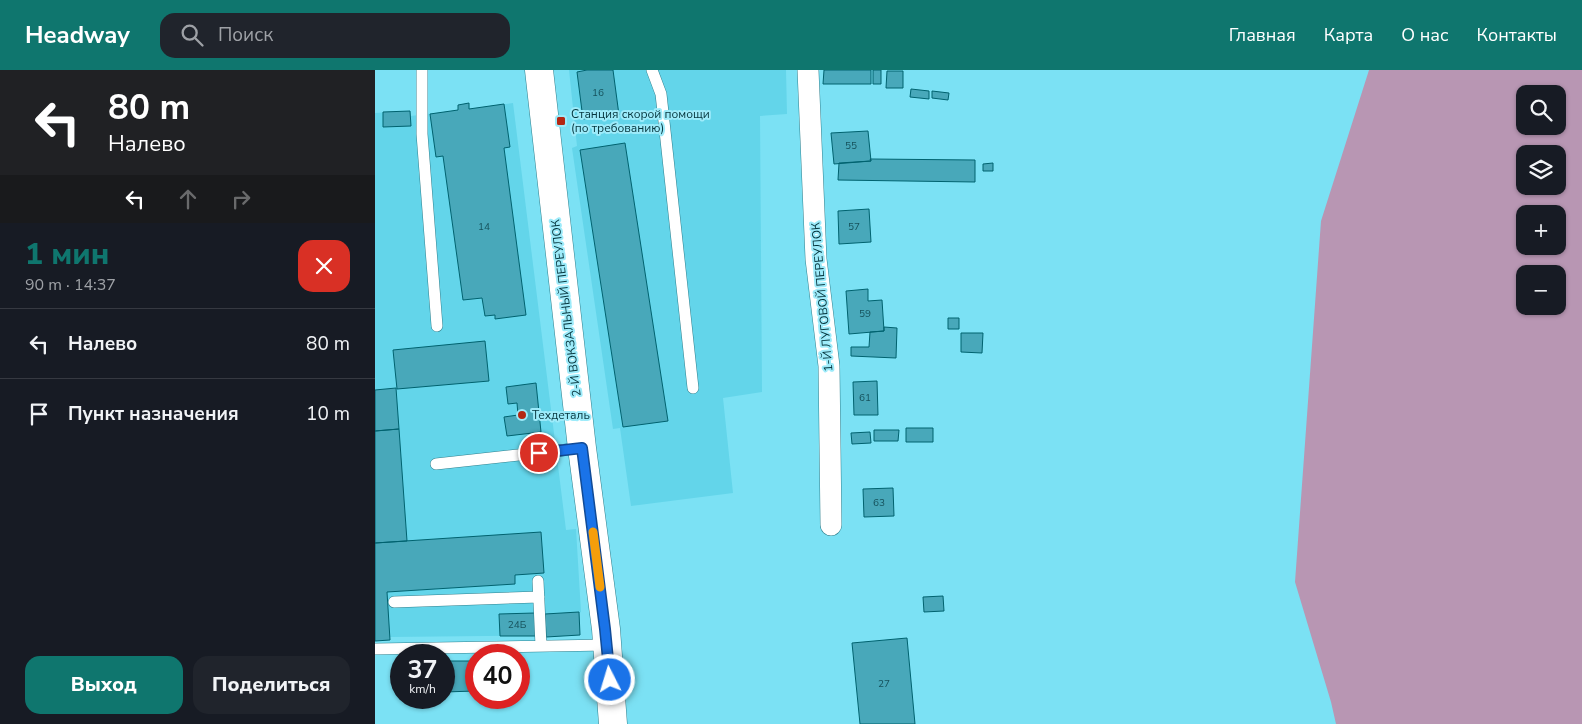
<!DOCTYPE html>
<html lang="ru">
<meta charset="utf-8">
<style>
body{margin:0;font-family:"Nunito Sans",sans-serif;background:#20242c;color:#f1f3f6;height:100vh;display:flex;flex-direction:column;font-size:19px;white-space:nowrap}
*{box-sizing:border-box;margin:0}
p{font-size:16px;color:#9ea1a6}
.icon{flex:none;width:28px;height:28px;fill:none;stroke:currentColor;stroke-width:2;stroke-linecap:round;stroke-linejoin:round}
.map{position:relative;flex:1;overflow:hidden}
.drawer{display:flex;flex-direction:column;background:#171b24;width:375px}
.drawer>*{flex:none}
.guide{background:#202124;color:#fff;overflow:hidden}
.controls{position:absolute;left:1141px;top:15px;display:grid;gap:10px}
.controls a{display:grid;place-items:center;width:50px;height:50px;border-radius:10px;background:#171b24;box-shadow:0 1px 4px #0004;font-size:25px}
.speed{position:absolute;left:15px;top:574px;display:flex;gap:10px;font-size:25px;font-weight:700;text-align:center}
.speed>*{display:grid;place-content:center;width:65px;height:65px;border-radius:50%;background:#171b24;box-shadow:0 1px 4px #0004;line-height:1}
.speed small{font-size:12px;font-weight:400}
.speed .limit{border:8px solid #d22;background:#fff;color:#111}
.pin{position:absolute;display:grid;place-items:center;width:42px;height:42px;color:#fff;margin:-21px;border:2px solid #fff;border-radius:50%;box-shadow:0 1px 5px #0007}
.me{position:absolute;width:55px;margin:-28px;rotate:355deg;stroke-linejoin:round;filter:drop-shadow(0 0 4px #0008)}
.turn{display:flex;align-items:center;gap:18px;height:105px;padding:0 25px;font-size:22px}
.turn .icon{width:65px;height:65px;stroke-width:2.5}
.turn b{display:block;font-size:35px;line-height:42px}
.lanes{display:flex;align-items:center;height:48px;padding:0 25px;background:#0003;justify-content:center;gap:25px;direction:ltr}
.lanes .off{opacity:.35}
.round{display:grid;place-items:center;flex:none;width:52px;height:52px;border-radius:15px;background:#20242c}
.head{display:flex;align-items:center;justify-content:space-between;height:85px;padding:0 25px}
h1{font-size:30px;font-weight:800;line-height:38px;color:#0f766e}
.cta{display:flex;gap:10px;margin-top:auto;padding:10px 25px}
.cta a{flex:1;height:58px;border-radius:15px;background:#0f766e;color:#fff;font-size:20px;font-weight:800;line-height:58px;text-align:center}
.cta a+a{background:#20242c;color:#f1f3f6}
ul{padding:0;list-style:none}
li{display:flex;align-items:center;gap:15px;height:70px;padding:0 25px;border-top:1px solid #363941}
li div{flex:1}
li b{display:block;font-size:19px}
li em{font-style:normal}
header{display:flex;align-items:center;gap:30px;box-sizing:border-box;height:70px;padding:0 25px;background:#0f766e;color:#fff}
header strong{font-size:24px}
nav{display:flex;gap:28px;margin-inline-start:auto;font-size:18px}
.search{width:350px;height:45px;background:#20242c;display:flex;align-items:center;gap:12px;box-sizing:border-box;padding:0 18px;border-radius:15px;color:#9ea1a6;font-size:19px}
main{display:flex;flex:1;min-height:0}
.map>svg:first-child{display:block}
.built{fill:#63d5ea}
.green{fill:#b896b3;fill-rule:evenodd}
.building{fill:#48a8ba;stroke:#00626f}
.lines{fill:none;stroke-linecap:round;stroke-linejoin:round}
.lane-casing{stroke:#30808e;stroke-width:12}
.street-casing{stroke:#30808e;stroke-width:22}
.secondary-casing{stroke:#30808e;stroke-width:29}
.lane{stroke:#fff;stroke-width:11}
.street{stroke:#fff;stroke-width:21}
.secondary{stroke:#fff;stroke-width:28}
.route-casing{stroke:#114b97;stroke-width:12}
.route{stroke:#1a73e8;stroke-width:9}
.slow{stroke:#f59e0b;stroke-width:9}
.poi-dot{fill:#b42713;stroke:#9debfa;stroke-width:2}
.labels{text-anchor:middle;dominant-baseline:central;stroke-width:4;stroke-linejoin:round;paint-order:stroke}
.number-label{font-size:10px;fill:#16525c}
.poi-label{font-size:12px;fill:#05353d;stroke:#9debfa;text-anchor:start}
.street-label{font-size:12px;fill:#05353d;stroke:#9debfa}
</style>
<header>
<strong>Headway</strong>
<div class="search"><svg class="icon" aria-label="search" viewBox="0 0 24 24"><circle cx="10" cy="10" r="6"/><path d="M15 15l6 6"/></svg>Поиск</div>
<nav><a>Главная</a><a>Карта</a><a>О нас</a><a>Контакты</a></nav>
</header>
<main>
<section class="drawer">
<div class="guide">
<div class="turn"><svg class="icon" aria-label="left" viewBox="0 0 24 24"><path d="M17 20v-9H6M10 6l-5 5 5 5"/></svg><div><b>80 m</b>Налево</div></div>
<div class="lanes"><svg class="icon" aria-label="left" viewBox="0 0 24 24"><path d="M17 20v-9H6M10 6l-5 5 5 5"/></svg><svg class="icon off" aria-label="ahead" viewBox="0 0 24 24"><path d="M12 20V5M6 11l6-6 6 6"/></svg><svg class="icon off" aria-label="right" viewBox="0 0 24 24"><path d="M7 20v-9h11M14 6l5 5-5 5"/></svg></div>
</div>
<div class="head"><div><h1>1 мин</h1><p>90 m · 14:37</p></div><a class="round" style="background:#d93025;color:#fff"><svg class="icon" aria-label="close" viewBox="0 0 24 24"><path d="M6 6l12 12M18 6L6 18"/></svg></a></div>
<ul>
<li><svg class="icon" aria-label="left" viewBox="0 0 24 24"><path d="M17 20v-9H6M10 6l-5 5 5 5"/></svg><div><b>Налево</b></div><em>80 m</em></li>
<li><svg class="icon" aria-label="arrive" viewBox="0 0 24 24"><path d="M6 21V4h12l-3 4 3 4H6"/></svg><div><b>Пункт назначения</b></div><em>10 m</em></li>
</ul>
<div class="cta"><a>Выход</a><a>Поделиться</a></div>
</section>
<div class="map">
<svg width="1207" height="654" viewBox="0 0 1207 654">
<rect width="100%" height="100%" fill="#7be1f4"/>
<path class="built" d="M194,0H411L412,44L385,46L387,322L348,328L358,423L256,436L245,358L238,359L197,78L202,76Z
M94,33L95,39L138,33L191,460L201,459L206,542L204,543L205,565L15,567V570L0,571V43L35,41L36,46L83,40V35Z"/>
<path class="green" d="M994,0H1207V654H961L956,632L920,512L946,151ZM1150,24H1182V56H1150ZM1150,84H1182V116H1150ZM1150,144H1182V176H1150ZM1150,204H1182V236H1150Z"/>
<path class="building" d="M238,0L244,45L208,49L202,2L212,0Z
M449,0H496V14H448Z
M498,0H506V14H498Z
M512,1H528V18H511Z
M536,19L554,21V29L535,27Z
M557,21L574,23L573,30L557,28Z
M94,33V39L129,34L135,77L129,78L151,245L120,249V245L110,246L107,228L88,230L68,86L61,87L55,44L83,40V35Z
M35,41L36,56L8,57V42Z
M493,61L496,91L459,94L456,63Z
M250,73L293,351L248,357L205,80Z
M495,89L600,90V112L463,110L464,93L496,91Z
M618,93V101H608V94Z
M494,139L496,172L464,174L463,141Z
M493,219V231L507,230L509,261L474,264L471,221Z
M573,248H584V259H573Z
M509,257L522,258L521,288L476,286V277H494L495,262L509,261Z
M586,263H608L607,283L586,282Z
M110,271L114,311L22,319L18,280Z
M502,311L503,345H479L478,312Z
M161,313L166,362L132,366L129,347L143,345L142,333L133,334L131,317Z
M21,318L24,359L0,361V320Z
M531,358H558V372H531Z
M24,359L32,471L0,473V361Z
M499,360H524L523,371H499Z
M495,362L496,373L477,374L476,363Z
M518,418L519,446L489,447L488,419Z
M166,462L169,503L140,505V514L12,522L15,570L0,571V473Z
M568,526L569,541L549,542L548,527Z
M204,542L205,565L171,567L170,544Z
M160,543L161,566H125L124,544Z
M532,568L540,654H485L477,573Z
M69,591H100V621L69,622Z"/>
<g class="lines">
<g class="lane-casing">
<path id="lane" d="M47,0V64L62,256
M277,0L286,24L318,318
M61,394L207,378
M163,511L166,576
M19,532L164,527
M0,579L232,575"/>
</g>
<g class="street-casing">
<path id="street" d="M433,0L441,189L454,296L456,455"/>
</g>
<g class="secondary-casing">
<path id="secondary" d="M164,0L207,378L231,559L238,654"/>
</g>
<use href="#lane" class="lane"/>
<use href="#street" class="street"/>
<use href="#secondary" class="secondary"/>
</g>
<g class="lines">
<g class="route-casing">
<path id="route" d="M164,383L207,378L230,559L235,610"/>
</g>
<use href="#route" class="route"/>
<path class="slow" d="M218,462L225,517"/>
</g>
<g class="poi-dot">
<rect x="181" y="46" width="10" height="10" rx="2.5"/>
<circle cx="147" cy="345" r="5"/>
</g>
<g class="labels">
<g class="number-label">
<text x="223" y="23">16</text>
<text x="476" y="76">55</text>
<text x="109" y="157">14</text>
<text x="479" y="157">57</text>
<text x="490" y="244">59</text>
<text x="490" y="328">61</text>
<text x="504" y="433">63</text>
<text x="142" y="555">24Б</text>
<text x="509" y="614">27</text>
</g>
<g class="poi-label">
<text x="196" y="44">Станция скорой помощи<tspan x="196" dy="14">(по требованию)</tspan></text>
<text x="157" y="345">Техдеталь</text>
</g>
<g class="street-label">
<text transform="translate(447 227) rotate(-95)">1-Й ЛУГОВОЙ ПЕРЕУЛОК</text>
<text transform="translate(191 238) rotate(-97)">2-Й ВОКЗАЛЬНЫЙ ПЕРЕУЛОК</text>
</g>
</g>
</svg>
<div class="controls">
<a><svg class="icon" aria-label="search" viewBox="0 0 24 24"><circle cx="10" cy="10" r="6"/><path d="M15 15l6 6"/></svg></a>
<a><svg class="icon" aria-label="layers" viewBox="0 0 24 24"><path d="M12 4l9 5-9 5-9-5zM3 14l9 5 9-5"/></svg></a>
<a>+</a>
<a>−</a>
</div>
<div class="speed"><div>37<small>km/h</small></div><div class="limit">40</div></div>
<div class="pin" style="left:164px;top:383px;background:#d93025"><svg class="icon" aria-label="arrive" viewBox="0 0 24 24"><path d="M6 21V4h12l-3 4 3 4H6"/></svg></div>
<svg class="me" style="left:235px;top:610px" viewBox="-20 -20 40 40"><circle r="17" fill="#1a73e8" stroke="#fff" stroke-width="3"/><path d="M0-11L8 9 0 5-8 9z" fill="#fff"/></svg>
</div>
</main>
